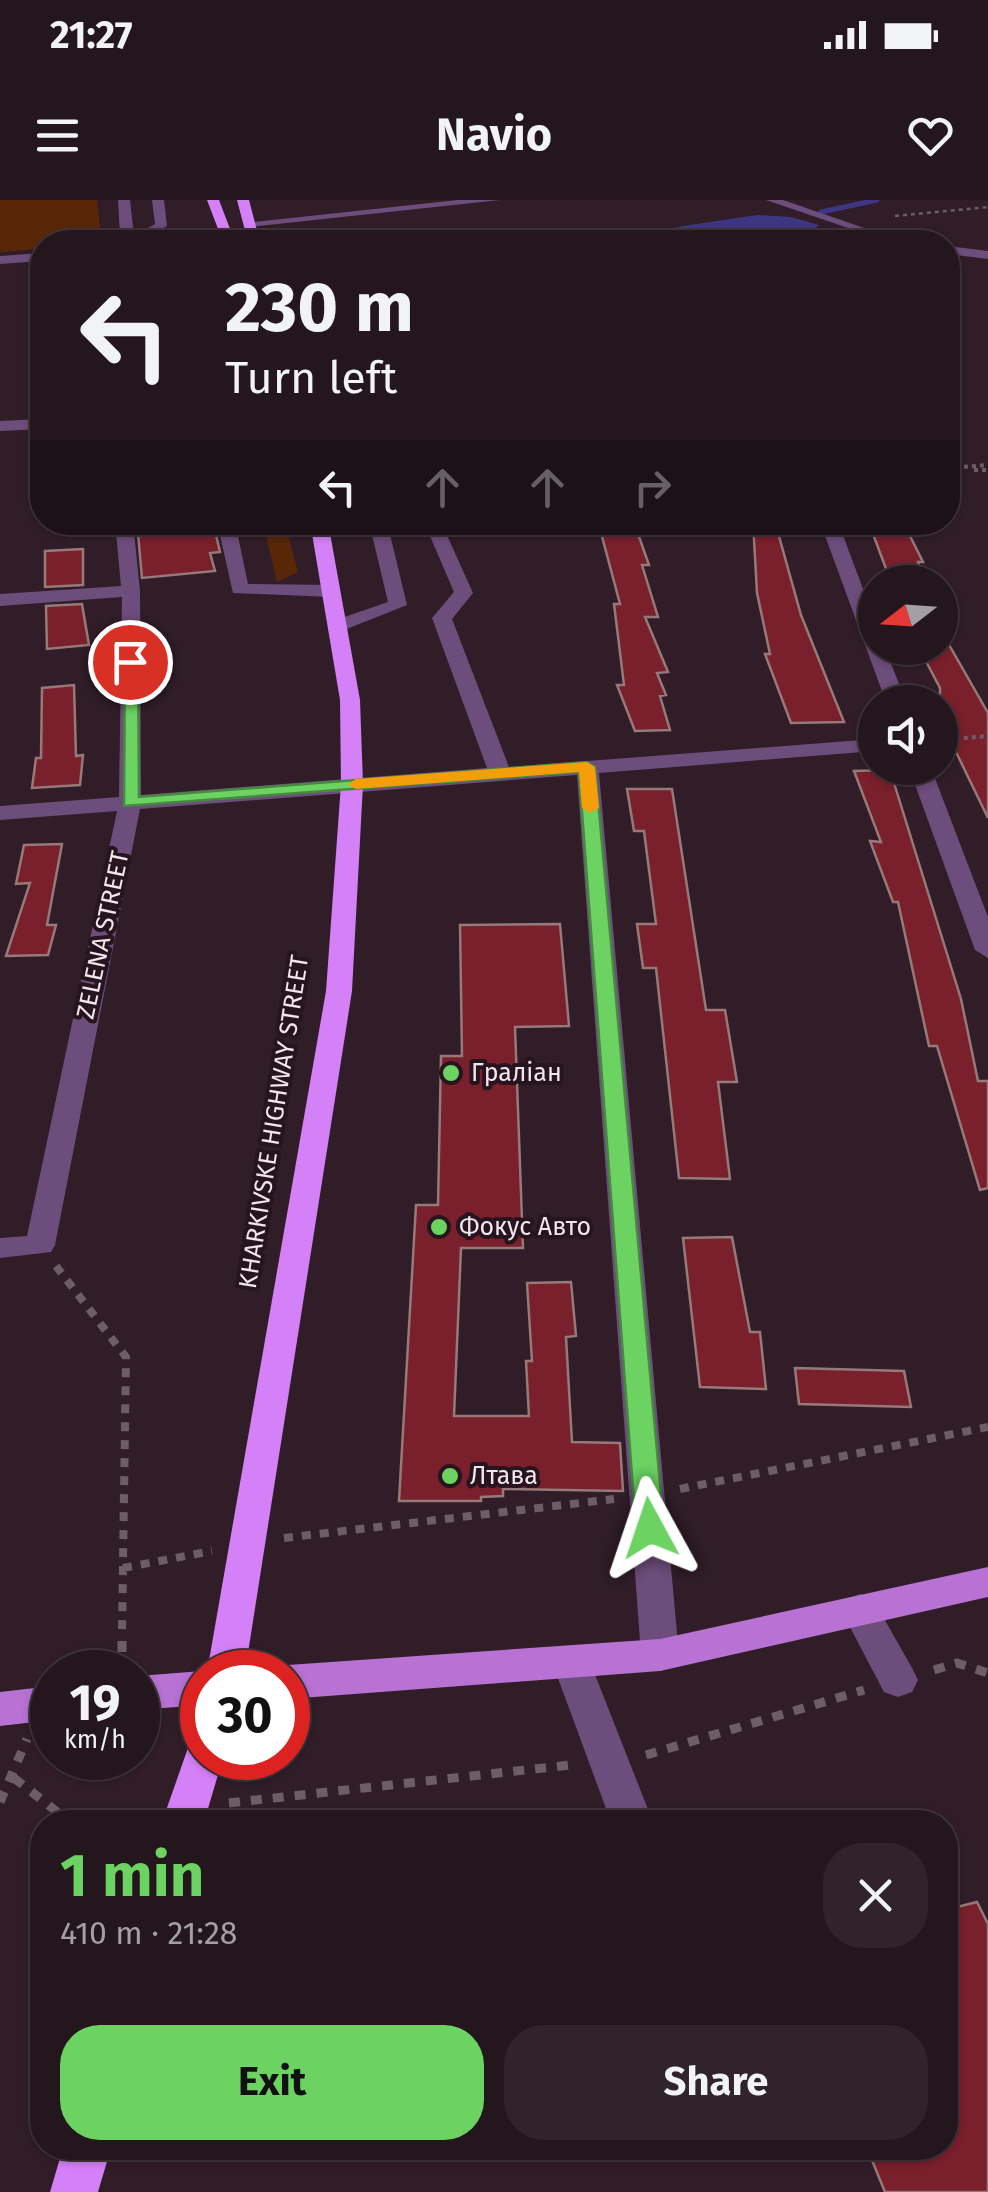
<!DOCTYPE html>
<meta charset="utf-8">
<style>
body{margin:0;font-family:"Fira Sans",sans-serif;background:#30232a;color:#f1f3f6;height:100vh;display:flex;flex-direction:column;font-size:38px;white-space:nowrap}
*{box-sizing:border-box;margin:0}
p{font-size:32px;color:#a39fa4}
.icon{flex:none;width:55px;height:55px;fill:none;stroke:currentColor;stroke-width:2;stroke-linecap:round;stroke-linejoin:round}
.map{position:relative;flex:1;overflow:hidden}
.drawer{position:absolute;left:30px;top:1610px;width:928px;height:350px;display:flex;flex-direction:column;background:#24161d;border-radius:40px;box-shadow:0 2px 8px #0004,0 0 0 2px #41353b}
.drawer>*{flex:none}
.banner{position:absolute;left:30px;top:30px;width:930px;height:305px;border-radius:40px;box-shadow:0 2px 8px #0004,0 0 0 2px #41353b;background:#24161d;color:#f1f3f6;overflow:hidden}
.needle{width:65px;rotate:253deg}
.tools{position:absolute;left:858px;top:365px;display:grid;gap:20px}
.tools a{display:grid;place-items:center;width:100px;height:100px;border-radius:50%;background:#24161d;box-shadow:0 2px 8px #0004,0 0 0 2px #41353b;font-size:50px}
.speed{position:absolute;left:30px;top:1450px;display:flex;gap:20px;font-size:50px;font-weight:700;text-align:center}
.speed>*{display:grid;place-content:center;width:130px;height:130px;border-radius:50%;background:#24161d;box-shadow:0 2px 8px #0004,0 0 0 2px #41353b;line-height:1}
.speed small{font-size:25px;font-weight:400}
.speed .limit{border:15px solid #d22;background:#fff;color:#111}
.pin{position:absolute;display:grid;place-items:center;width:85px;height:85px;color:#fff;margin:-42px;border:5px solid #fff;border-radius:50%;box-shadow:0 2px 10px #0007}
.me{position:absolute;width:110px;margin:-55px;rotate:355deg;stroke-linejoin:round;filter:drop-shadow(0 0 8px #0008)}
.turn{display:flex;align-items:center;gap:35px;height:210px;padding:0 30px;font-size:45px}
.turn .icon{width:130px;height:130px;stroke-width:2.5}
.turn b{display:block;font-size:70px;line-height:85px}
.lanes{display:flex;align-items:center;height:95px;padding:0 30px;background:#0003;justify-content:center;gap:50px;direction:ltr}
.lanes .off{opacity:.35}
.round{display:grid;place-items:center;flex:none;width:105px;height:105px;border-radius:40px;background:#30232a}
.head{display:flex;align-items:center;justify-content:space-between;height:170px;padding:0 30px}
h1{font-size:60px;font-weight:700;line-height:75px;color:#6cd362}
.primary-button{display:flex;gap:20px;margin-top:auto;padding:20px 30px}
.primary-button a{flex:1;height:115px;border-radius:40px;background:#6cd362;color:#111;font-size:40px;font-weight:700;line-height:115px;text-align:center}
.primary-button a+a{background:#30232a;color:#f1f3f6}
.status{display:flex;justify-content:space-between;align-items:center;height:70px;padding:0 50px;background:#24161d;direction:ltr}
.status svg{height:28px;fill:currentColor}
header{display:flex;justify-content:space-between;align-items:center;height:130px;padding:0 30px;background:#24161d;font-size:45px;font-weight:700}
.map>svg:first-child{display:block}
.green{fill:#572708}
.water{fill:#3f3683}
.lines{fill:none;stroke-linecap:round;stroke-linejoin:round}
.stream{stroke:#3f3683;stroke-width:5}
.building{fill:#7a1f2c;stroke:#967a7a;stroke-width:2.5}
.path-far3{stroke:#6e5d66;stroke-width:2.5;stroke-dasharray:4 4;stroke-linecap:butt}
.path-far2{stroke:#6e5d66;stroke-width:4;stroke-dasharray:4 4;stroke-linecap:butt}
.path-far1{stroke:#6e5d66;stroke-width:8;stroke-dasharray:9 9;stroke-linecap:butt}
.path{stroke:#6e5d66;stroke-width:9;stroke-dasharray:11 11;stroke-linecap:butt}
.minor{fill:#6d4d7b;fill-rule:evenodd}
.major{fill:#b772d3;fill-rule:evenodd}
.highway{fill:#d480f6;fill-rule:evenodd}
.route{fill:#6cd362;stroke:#468940;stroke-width:2.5}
.slow{fill:#f59e0b}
.poi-dot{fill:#6cd362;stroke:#26141e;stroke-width:4}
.labels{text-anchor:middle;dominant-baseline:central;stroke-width:8;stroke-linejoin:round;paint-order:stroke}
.street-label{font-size:25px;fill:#f2e5eb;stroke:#26141e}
.poi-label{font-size:25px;fill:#f2e5eb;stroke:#26141e;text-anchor:start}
</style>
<div class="status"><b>21:27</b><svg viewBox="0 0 49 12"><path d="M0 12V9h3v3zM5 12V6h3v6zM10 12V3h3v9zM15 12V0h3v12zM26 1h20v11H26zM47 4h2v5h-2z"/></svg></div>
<header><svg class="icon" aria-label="menu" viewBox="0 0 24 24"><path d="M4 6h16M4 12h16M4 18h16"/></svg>Navio<svg class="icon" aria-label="heart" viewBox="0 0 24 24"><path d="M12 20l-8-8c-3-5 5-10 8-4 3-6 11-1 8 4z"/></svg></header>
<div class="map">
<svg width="988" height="1992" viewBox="0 0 988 1992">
<rect width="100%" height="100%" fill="#301d27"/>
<path class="green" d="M0,0H97L102,42H42V49L0,52Z
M263,323H285L298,372L277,382Z"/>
<path class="water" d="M757,15L791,17L819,25C788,52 662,43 618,42L683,26Z"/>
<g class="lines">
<path class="stream" d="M821,12L877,0"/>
</g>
<path class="building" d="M137,322H213L220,352L210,353L215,371L142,378Z
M753,322H775L801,415L844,522L791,523L765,454H770L757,393Z
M870,326H905L923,362H918L924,382H891Z
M636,328L649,365H642L658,417H645L668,472L657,473L666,495L660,496L670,530L635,531L617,485H624L614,404H620L600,329Z
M83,349V385L45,387V351Z
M82,404L89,445L47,449L46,406Z
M940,429L988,513V618L940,519V488L919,448H940Z
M74,485L76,556L83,555L80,585L32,588L36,558H41L42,488Z
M890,570L961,799L978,881H988V988L980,990L937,846H929L898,702H893L870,641L881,642L854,571Z
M627,589H672L706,810H725L737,882H718L730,979L679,978L656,768H643L637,724H656L644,631H634Z
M62,644L47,725H56L48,755L6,756L30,683L16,684L24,645Z
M560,724L569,826L515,827L523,1048H461L454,1216H529L526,1161H532L527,1083L571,1082L576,1136L566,1137L572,1242L620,1243L623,1291L503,1289V1296L481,1297V1301H399L416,1005H438L441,856H462L460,725Z
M732,1037L750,1132H760L766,1189L700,1187L683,1038Z
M795,1168L904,1171L911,1207L799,1204Z
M977,1702L988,1724V1992H885L869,1953L888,1948H945V1710Z"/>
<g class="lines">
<path class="path-far3" d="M895,16L988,7
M797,42L816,39"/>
<path class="path-far2" d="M948,268L988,265
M974,270H988
M940,540L988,536"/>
<path class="path-far1" d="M56,1066L126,1157L122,1433
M680,1289L988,1227
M284,1338L614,1299
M123,1368L212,1351"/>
<path class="path" d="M122,1452V1431
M934,1470L957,1463L988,1473
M646,1555L864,1490
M14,1578L70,1622L147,1612
M0,1602L27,1539
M229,1603L570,1565"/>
<path class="minor" d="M118,0H130L134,36L155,24L152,0H164L167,26L139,42H127L120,35Z
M458,0H500L250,27L244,23Z
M766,0H783L905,42H889Z
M948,46L988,51V59L948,54Z
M42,53V61L0,64V56Z
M42,219V229L0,231V221Z
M115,322H133L140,391L141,595L487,568L432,418L454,392L424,322H441L473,393L452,419L509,567L875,539V551L599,573L679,1455L674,1467L660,1471L646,1467L641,1455L577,575L140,609L55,1045L51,1052L0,1058V1038L27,1036L117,611L0,620V606L119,597L122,397L0,406V394L121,386Z
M217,322H235L248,384L331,385L340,391L331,397L233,393Z
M369,322H387L407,405L344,430H330V422L388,402Z
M820,322H838L875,421V448H885L906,502H886Z
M909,568H931L988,717V758L975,750Z
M860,1394L873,1399L912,1468L918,1480L912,1492L898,1497L884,1492L841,1410L847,1399Z
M571,1446L585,1450L590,1462L653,1622H611L552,1462L557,1450Z"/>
<path class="major" d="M988,1367V1397L660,1471L288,1499V1472H273L288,1465L660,1439Z
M202,1471L206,1472L202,1505L138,1510V1476Z
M52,1486V1520L0,1526V1492Z"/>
<path class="highway" d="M207,0H219L235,42H223Z
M237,0H249L260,42H248Z
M310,322H328L360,500L363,584L352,791L245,1472H207L326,791L341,584L340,500Z
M202,1540V1558H223L204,1622H162L189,1545Z
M63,1948H111L98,1992H50Z"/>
</g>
<path class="route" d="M125,458L138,462L139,597L587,562L595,567L664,1328L660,1335H640L636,1328L579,572L124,606Z"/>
<path class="slow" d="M587,562L595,567L599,608L590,613L582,608L579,572L356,589L348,584L356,579Z"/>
<g class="poi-dot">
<circle cx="451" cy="873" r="10"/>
<circle cx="439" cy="1027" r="10"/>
<circle cx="450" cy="1276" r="10"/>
</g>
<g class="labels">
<g class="street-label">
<text transform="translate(103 735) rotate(-78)">ZELENA STREET</text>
<text transform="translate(274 922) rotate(-81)">KHARKIVSKE HIGHWAY STREET</text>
</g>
<g class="poi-label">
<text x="471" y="873">Граліан</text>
<text x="459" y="1027">Фокус Авто</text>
<text x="470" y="1276">Лтава</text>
</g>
</g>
</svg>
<div class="tools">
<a><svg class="needle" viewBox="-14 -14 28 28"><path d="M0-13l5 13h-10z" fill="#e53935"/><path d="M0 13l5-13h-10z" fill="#a39fa4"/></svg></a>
<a><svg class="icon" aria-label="sound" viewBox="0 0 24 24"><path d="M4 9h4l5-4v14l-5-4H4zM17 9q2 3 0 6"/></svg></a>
</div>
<div class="speed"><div>19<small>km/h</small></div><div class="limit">30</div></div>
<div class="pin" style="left:130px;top:462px;background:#d93025"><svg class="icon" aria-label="arrive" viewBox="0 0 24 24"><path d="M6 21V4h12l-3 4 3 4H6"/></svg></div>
<svg class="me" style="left:650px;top:1328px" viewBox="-20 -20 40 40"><path d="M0-17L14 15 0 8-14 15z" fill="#6cd362" stroke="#fff" stroke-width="4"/></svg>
<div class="banner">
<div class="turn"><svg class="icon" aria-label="left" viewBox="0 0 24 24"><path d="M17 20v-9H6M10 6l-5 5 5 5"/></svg><div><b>230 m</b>Turn left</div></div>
<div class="lanes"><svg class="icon" aria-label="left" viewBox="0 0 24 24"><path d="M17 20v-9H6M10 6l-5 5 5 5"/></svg><svg class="icon off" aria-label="ahead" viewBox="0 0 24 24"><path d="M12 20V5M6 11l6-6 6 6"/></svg><svg class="icon off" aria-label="ahead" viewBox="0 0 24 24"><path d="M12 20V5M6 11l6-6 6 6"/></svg><svg class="icon off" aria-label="right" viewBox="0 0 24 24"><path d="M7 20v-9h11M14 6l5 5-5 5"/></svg></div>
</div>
<section class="drawer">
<div class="head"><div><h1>1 min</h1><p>410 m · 21:28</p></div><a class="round"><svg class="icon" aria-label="close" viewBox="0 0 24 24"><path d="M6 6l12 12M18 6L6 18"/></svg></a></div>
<div class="primary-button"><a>Exit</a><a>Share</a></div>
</section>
</div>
